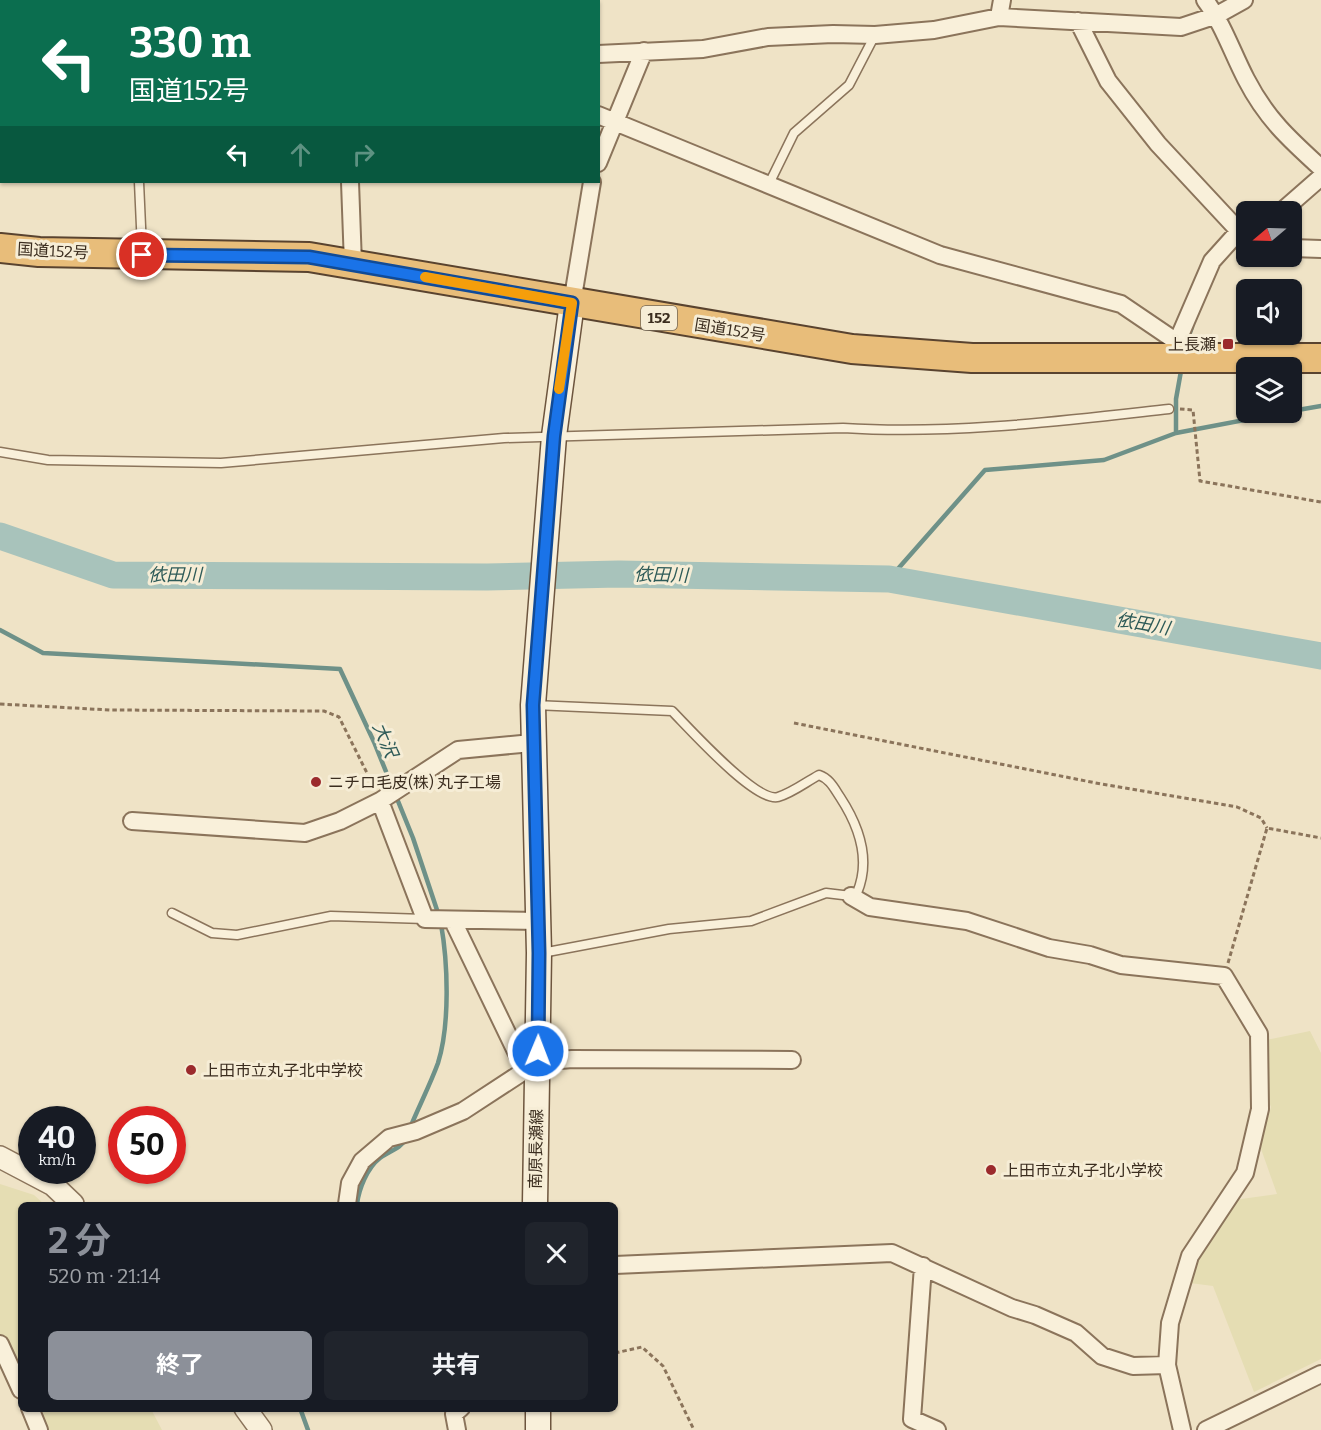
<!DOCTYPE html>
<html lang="ja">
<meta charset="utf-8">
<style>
body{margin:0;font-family:Bitter,"Noto Sans JP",serif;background:#20242c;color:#f1f3f6;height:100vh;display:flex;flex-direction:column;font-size:22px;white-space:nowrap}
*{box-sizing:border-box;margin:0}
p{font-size:20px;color:#9ea1a6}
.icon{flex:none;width:33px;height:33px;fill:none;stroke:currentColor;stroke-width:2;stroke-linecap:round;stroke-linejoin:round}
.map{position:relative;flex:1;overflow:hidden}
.side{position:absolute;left:18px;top:1202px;width:600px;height:210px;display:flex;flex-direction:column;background:#171b24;border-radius:9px;box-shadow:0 2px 4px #0004}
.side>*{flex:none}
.hud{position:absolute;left:0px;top:0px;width:600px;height:183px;box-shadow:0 2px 4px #0004;background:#0b6e4f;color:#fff;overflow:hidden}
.needle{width:39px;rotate:251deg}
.buttons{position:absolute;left:1236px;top:201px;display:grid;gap:12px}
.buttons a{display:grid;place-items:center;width:66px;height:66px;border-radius:9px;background:#171b24;box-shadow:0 2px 4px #0004;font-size:30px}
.speed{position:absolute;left:18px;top:1106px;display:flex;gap:12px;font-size:30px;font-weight:700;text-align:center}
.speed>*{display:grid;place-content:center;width:78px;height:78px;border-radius:50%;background:#171b24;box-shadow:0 2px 4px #0004;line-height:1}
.speed small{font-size:15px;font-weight:400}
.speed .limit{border:9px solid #d22;background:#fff;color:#111}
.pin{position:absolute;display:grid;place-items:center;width:51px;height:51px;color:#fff;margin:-26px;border:3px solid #fff;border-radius:50%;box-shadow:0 2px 6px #0007}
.me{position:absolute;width:66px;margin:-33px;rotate:1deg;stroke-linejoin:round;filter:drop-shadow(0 0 4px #0008)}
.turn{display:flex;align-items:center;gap:21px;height:126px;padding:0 30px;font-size:27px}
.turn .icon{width:78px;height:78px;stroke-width:2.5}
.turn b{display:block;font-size:42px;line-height:51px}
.lanes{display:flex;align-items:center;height:57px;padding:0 30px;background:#0003;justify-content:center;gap:30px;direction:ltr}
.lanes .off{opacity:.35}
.round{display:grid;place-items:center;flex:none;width:63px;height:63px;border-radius:9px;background:#20242c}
.overview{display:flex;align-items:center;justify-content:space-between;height:102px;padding:0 30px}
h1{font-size:36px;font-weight:700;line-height:45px;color:#8c9099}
.cta{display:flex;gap:12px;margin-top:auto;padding:12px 30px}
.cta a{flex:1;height:69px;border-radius:9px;background:#8c9099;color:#fff;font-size:24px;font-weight:700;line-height:69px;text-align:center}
.cta a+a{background:#20242c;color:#f1f3f6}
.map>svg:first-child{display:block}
.farmland{fill:#e5ddb3}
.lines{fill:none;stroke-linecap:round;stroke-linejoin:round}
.stream{stroke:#6e9188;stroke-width:4.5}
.river{stroke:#a8c3bb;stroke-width:27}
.service-casing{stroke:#8b745b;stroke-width:11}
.minor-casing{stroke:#8b745b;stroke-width:20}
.tertiary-casing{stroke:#8b745b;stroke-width:24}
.secondary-casing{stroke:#6d553e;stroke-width:27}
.trunk-casing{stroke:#59432f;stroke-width:32}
.path{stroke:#8b745b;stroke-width:3;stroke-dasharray:4.5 3;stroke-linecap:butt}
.service{stroke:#f9f0da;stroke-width:8}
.minor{stroke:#f9f0da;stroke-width:16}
.tertiary{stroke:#f9f0da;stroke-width:21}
.secondary{stroke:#f9f0da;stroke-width:24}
.trunk{stroke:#e8bd7a;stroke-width:28}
.route-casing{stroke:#114b97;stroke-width:15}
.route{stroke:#1a73e8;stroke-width:10}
.slow{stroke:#f59e0b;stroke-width:10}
.poi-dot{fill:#9b2a2c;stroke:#f6edd6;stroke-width:2}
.labels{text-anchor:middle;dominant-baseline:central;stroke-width:6;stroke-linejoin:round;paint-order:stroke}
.shield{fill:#f6edd6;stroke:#736756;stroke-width:1.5}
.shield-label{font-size:15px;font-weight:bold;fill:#3b2d1f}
.street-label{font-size:16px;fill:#3b2d1f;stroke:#f6edd6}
.poi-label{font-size:16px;fill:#3b2d1f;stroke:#f6edd6;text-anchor:start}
.water-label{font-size:18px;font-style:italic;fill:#2e5b58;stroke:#f6edd6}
</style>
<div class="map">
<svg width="1321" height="1430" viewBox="0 0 1321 1430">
<rect width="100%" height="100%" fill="#efe3c6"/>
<path class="farmland" d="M1310,1031L1321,1053V1359L1254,1392L1213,1286L1190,1283L1197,1252L1234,1200L1277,1194L1260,1146L1271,1107L1255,1066L1266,1040Z
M0,1184L34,1195L44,1204H21V1396L0,1348Z
M26,1409H151L162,1430H36Z"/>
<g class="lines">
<path class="stream" d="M1187,341L1192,327
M1292,411L1321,406
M1176,433V399L1181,371
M889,579L985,470L1104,460L1176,433L1286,412
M0,630L43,653L340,669L374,742L413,838L439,916
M410,1128C419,1106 430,1085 438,1063C450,1025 448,963 441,924
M357,1204C359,1189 367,1168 380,1158C389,1151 401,1149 406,1138
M300,1408L308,1430"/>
<path class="river" d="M0,536L113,575L487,577L619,574L889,579L1321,656"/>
<g class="service-casing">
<path id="service" d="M139,182L142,249
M768,186L794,133L849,85L875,35
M0,452L48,460L221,463L504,438L843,428C952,435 1061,421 1169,409
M534,705L672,711C689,728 756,803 778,797C792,793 806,782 819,775C830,779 834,788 840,797C859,826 871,860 857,893L851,896L826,893L751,921L669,929L542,953
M172,913L212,933L237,935L331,916L425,919"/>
</g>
<g class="minor-casing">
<path id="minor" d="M456,0V2
M1205,0C1223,24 1232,52 1246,79C1266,118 1289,139 1321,168
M999,17L1002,0
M1078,21L1108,81L1158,144L1239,231L1246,234
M0,44L2,46
M598,54L703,49L768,37L833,34L875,35L934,30L999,17L1181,27L1217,15L1244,0
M598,115L940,255L1121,304L1177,342
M598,163L644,51
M350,182L353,264
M1281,212L1321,177
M1292,248L1321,249
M572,303L592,182
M1176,351L1177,342L1212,261L1239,231
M380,801L425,919L539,921
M132,821L305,833L340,821L380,801L458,750L532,743
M851,896L870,907L967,921L1049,948L1090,955L1121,965L1224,976L1259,1034L1260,1109L1245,1173L1190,1256L1170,1323L1167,1365L1182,1430
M453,921L524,1068
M347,1204L350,1183L362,1161L389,1138L416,1131L463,1111L538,1062L572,1059L792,1060
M615,1265L892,1253L1012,1308L1035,1315L1076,1333L1102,1356L1133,1366L1167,1365
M923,1266L912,1419L937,1430
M0,1344L21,1390
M30,1408L39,1430
M457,1430L454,1414L461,1408
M1206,1430L1321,1374"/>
</g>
<g class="tertiary-casing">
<path id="tertiary" d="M0,1157L53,1185L73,1204
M245,1408L261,1430"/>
</g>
<g class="secondary-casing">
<path id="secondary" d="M535,1204L539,953L533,705L554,436L572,303
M538,1430V1408"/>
</g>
<g class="trunk-casing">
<path id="trunk" d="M0,248L39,252L309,257L852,349L972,358H1321"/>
</g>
<path class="path" d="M1180,409L1193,410L1200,481L1321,502
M0,704L110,710L324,711L339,717L375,789
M794,723L1101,784L1237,807L1261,818L1267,828
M1228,963L1267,828L1321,838
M615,1353L642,1347L663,1366L694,1430"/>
<use href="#service" class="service"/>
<use href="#minor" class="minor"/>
<use href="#tertiary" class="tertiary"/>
<use href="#secondary" class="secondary"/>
<use href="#trunk" class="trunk"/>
</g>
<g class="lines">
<g class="route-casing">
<path id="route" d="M142,255L309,257L572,303L554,436L533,705L539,953L538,1051"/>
</g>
<use href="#route" class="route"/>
<path class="slow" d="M425,277L572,303L559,389"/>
</g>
<g class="poi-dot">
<rect x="1222" y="338" width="12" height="12" rx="3"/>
<circle cx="316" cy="782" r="6"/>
<circle cx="191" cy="1070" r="6"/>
<circle cx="991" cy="1170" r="6"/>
</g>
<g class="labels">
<rect class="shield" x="641" y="306" width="36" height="24" rx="4.5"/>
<g class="shield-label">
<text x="659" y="318">152</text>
</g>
<g class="street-label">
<text transform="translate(53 251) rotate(3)">国道152号</text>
<text transform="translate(730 330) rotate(9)">国道152号</text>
<text transform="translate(536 1149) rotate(-89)">南原長瀬線</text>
</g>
<g class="poi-label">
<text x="1216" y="344" text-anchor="end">上長瀬</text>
<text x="328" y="782">ニチロ毛皮(株) 丸子工場</text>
<text x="203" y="1070">上田市立丸子北中学校</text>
<text x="1003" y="1170">上田市立丸子北小学校</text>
</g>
<g class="water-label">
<text x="175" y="575">依田川</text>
<text transform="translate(661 575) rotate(1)">依田川</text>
<text transform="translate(1143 624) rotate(10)">依田川</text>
<text transform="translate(385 740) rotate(67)">大沢</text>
</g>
</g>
</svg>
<div class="buttons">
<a><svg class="needle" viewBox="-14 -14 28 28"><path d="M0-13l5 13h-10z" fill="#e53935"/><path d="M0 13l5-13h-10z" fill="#9ea1a6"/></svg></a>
<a><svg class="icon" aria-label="sound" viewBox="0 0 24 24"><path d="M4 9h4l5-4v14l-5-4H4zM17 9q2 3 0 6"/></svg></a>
<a><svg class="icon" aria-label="layers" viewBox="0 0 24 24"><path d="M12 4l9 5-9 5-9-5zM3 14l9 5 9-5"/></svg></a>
</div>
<div class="speed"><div>40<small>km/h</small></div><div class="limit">50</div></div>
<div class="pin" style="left:142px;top:255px;background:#d93025"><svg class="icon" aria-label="arrive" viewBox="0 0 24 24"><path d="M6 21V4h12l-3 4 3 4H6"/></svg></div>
<svg class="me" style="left:538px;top:1051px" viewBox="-20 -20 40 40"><circle r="17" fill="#1a73e8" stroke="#fff" stroke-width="3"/><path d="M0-11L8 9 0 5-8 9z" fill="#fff"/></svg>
<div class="hud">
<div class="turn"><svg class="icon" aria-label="left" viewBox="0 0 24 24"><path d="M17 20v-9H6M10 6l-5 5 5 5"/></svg><div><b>330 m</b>国道152号</div></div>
<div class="lanes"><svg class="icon" aria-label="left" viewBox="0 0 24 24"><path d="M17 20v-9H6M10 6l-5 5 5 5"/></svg><svg class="icon off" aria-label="ahead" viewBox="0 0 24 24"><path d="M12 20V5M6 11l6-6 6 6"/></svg><svg class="icon off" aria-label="right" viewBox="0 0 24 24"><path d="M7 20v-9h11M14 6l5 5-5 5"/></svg></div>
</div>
<section class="side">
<div class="overview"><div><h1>2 分</h1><p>520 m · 21:14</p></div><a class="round"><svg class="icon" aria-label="close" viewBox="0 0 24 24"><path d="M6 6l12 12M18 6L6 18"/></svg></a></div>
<div class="cta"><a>終了</a><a>共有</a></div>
</section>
</div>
